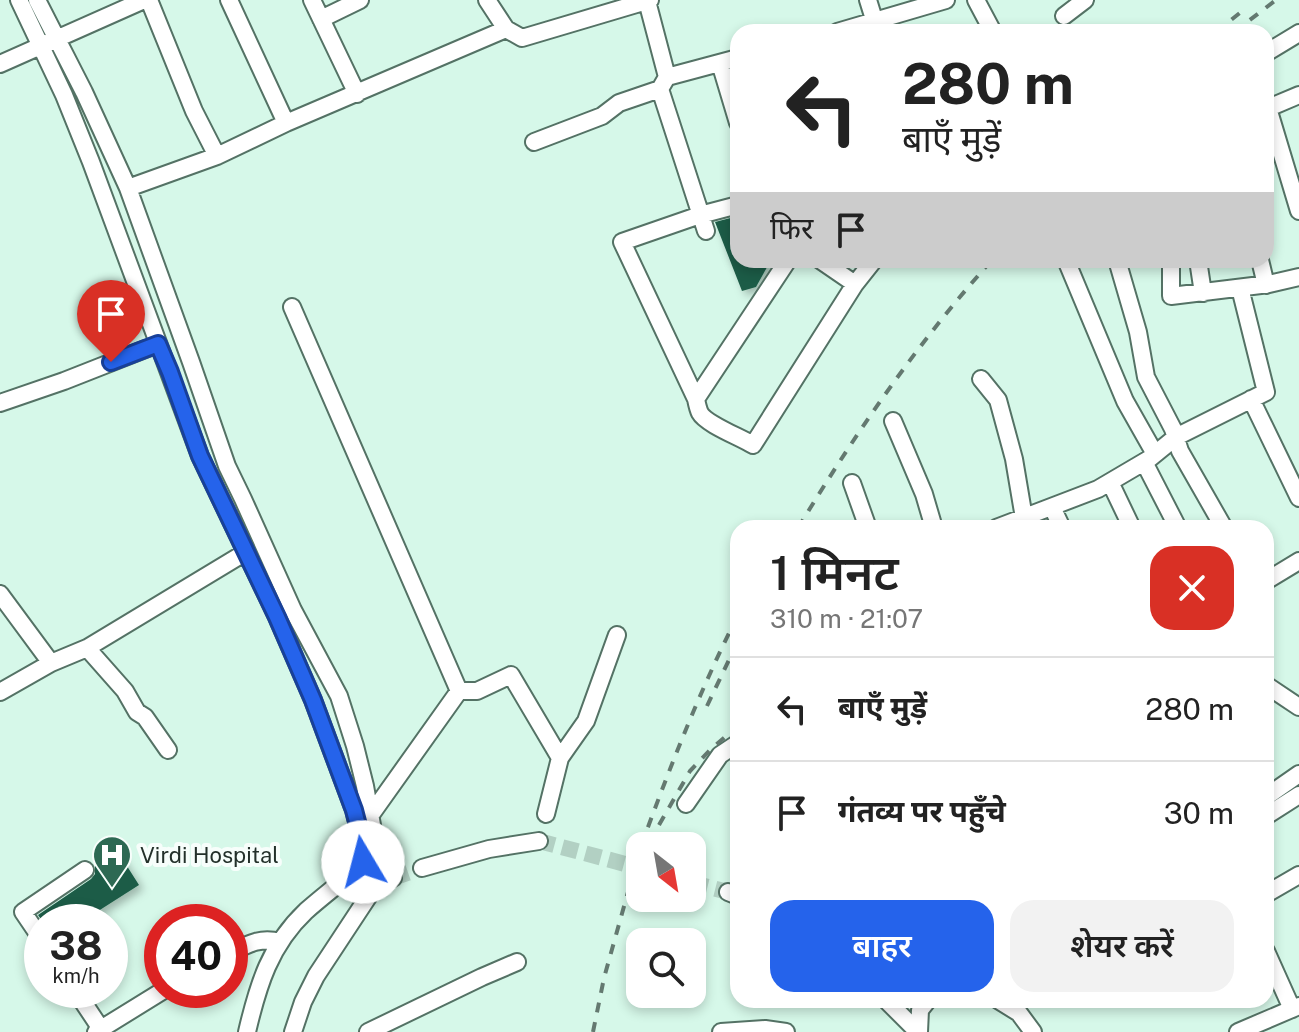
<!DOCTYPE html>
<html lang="hi">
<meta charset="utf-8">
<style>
body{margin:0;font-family:"Public Sans","Noto Sans Devanagari",sans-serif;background:#f2f2f2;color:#222;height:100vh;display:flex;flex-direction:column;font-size:30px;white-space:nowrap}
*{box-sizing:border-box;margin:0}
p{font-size:26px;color:#767676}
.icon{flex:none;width:44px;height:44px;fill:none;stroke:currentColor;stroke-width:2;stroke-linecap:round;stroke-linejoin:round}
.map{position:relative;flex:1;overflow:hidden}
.details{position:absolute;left:730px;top:520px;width:544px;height:488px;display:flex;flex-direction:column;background:#fff;border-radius:24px;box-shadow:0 4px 12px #0003}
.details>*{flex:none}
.hud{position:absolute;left:730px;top:24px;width:544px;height:244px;border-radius:24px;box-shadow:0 4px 12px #0003;background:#fff;color:#222;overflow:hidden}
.needle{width:52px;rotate:149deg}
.fabs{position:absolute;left:626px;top:832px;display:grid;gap:16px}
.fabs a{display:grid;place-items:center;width:80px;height:80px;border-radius:16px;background:#fff;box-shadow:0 4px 12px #0003;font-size:40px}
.speed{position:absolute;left:24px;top:904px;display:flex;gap:16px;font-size:40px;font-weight:700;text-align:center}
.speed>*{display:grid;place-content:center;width:104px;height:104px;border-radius:50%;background:#fff;box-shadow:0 4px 12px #0003;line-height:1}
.speed small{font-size:20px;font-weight:400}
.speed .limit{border:12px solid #d22;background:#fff;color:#111}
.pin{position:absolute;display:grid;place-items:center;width:68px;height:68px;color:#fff;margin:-82px -34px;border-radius:50% 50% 50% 0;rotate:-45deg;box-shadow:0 0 8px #0007}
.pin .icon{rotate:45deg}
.me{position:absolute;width:88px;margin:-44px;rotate:352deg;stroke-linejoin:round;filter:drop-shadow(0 0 6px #0008)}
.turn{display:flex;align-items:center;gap:28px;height:168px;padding:0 40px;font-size:36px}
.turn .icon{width:104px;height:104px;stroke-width:2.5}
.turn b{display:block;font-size:56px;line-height:68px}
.then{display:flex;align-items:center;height:76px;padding:0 40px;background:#0003;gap:16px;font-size:30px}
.round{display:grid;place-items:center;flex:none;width:84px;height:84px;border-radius:24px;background:#f2f2f2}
.summary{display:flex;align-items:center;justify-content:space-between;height:136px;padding:0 40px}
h1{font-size:48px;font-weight:600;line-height:60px}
.button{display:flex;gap:16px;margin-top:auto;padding:16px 40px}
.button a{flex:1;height:92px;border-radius:24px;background:#2563eb;color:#fff;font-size:32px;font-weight:600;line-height:92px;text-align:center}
.button a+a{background:#f2f2f2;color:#222}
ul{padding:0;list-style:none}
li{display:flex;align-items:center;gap:24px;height:104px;padding:0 40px;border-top:2px solid #e0e0e0}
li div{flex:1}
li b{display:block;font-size:30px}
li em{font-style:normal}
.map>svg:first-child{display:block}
.building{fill:#1c5c47;filter:url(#shadow)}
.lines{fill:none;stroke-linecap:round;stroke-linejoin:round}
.minor-tunnel{stroke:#b2d0c3;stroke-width:16;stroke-dasharray:16 8;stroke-linecap:butt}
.minor-casing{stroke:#547265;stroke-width:20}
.minor{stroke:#fff;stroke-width:16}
.rail{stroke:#647970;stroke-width:4;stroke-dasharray:10 10;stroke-linecap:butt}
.route-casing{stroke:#184099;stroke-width:20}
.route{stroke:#2563eb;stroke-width:14}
.labels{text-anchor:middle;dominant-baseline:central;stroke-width:8;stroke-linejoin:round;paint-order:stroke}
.poi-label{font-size:22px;fill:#23302a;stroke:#f7fefb;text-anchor:start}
</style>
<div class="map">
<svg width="1299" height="1032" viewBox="0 0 1299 1032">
<defs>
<filter id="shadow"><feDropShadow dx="4.5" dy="4.5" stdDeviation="4" flood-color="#0004"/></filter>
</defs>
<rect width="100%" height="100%" fill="#d6f8e9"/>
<path class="building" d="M738,216V260H771L756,287L742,291L715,222Z
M118,852L139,885L81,922H43L38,915L91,879L95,874V866Z"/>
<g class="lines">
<path class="minor-tunnel" d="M539,841L640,868
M393,878L422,868
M692,883L728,892"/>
<g class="minor-casing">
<path id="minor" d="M19,0L64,95L91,162L200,456L277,617L313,700L354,810L363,845V862C345,880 325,894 306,911C270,945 258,985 247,1032
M37,0L84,92L128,188L191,362L227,466L243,499L293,610L339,696L355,746L365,786L375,842L377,864L368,897L316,976L303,1002L293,1032
M149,0L194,111L217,156
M229,0L286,123L506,29L522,38L650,0
M312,0L357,94
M487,0L506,29
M868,0L877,29
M976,0L993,32
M647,1L667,77
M1064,16L1085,0
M321,19L360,0
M837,32L946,0
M1266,53L1299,33
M720,63L738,123
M0,64L144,0
M1268,108L1299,211
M1266,109L1299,95
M534,142L602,116L619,103L660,89
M128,188L217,156L286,123
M738,205L700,215L622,242L696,399L788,260
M706,231L660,89L667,77L738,58
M820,260L855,284
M1066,260L1125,401L1155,454
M1117,260L1138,332L1146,377L1173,429L1180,451L1224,528
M1169,260L1171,266V296L1269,284L1299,277
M1198,260L1203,293
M1260,260L1266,285
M292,307L459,691
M981,379L998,400L1014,459L1024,518
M696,399C697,404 698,409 700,413C706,424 740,437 753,445L855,284L874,260
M1251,399L1299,498
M0,403L64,381L158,344
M893,421L924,494L934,528
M1144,462L1178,528
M1110,482L1132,528
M852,483L868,528
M1052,507L1062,528
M996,528L1098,489L1149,459L1176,437L1266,392L1240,288
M1266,581L1299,561
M0,594L51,663
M87,648L125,691L137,712L145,717L168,750
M1266,685L1299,707
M0,692L51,663L87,648L246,552
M1266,797L1299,774
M686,804L720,755L738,743
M546,814L560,758L586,721L617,635
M370,816L459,691H477L511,675L560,758
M1266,816L1299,795
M422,868L489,849L539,841
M371,886L393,878
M728,892L738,896
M1266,894L1299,875
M42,940L23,912L85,870
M1266,951L1292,1009
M230,953C248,944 260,937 280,942
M75,990L101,1029
M886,1000L918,1032
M998,1000L1019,1013L1033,1032
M96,1032L164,990
M368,1032L482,977L517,962
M721,1032L765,1029L786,1032
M919,1032L920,1010L928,1000
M1238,1032L1299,1006"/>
</g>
<use href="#minor" class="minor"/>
<path class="rail" d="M1216,32L1241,12
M1234,32L1276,0
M798,528C855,434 918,342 992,260
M707,706L738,641
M659,825L690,771L712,748L738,726
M641,846C670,767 700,690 738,615
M593,1032L604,978L640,849"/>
</g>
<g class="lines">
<g class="route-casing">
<path id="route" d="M111,362L158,344L170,372L200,456L277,617L313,700L354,810L363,845V862"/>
</g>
<use href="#route" class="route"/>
</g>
<defs>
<g id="hospital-pin" transform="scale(2)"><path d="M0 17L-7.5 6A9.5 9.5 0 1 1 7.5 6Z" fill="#2d6953" stroke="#f7fefb"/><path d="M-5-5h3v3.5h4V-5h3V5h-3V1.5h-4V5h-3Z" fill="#fff"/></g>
</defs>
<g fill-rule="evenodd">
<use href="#hospital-pin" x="112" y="855"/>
</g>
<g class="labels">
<g class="poi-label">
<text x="140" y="855">Virdi Hospital</text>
</g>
</g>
</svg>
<div class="fabs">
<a><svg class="needle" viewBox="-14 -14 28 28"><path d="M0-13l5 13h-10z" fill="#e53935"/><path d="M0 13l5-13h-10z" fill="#767676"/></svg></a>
<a><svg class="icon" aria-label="search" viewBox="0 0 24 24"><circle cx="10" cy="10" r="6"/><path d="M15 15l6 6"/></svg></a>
</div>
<div class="speed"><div>38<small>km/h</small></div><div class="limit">40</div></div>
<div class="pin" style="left:111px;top:362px;background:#d93025"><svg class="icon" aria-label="arrive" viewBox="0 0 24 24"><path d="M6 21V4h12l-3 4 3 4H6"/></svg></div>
<svg class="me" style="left:363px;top:862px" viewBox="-20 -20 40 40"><circle r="19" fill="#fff"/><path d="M0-13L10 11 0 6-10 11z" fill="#2563eb"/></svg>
<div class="hud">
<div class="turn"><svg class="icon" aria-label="left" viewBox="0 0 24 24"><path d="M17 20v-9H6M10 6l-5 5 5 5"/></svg><div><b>280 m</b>बाएँ मुड़ें</div></div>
<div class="then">फिर<svg class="icon" aria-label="arrive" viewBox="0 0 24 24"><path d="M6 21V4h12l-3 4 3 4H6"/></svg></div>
</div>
<section class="details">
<div class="summary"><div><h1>1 मिनट</h1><p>310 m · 21:07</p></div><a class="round" style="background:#d93025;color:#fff"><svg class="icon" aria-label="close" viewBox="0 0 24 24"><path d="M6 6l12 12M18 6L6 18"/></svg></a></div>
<ul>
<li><svg class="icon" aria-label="left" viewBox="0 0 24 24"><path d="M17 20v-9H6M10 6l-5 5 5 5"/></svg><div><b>बाएँ मुड़ें</b></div><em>280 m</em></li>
<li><svg class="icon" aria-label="arrive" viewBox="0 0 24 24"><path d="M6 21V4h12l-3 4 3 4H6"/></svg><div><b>गंतव्य पर पहुँचे</b></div><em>30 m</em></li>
</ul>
<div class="button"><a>बाहर</a><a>शेयर करें</a></div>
</section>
</div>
